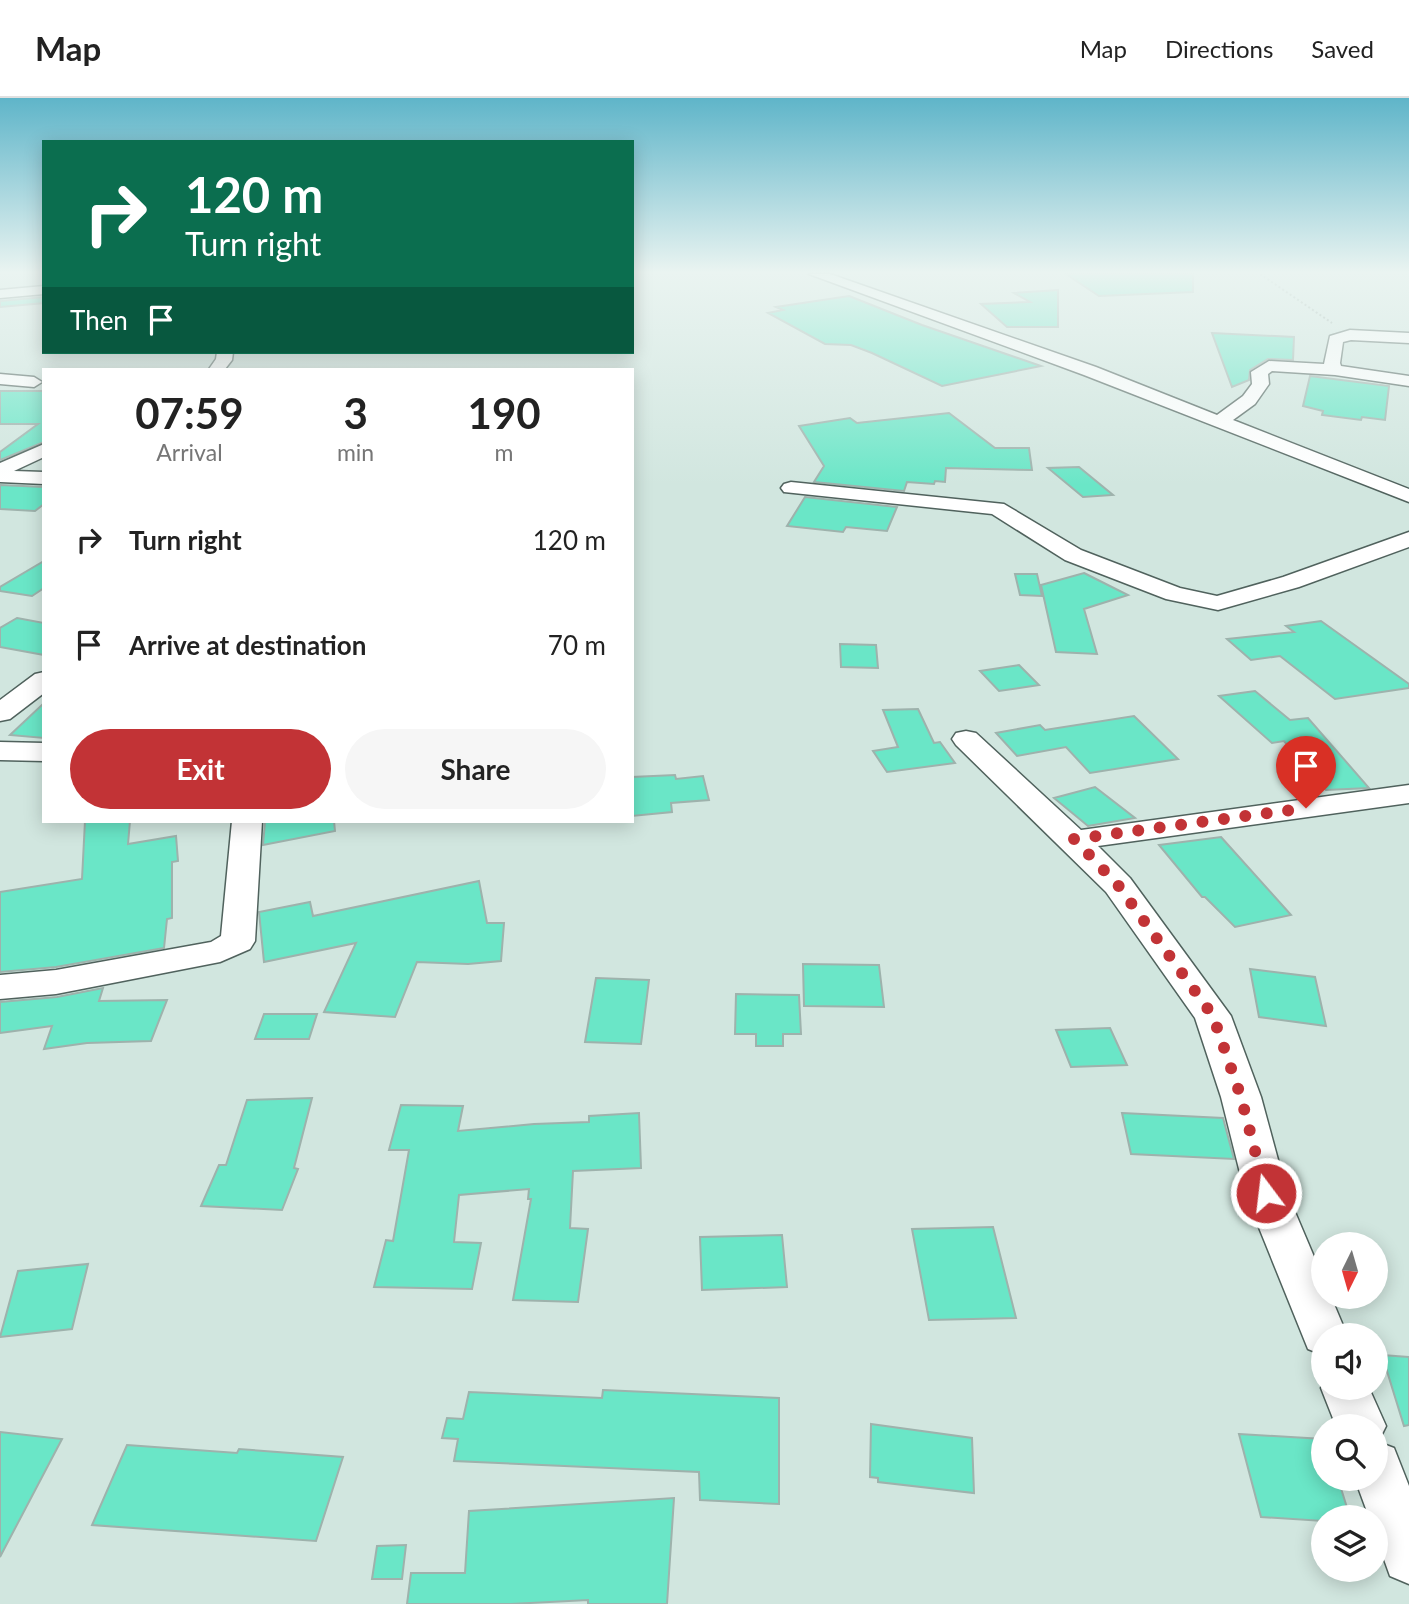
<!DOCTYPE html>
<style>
body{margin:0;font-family:Lato,sans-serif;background:#f6f6f6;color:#222;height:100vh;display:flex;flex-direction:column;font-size:26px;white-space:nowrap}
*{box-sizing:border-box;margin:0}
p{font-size:23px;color:#767676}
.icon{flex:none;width:38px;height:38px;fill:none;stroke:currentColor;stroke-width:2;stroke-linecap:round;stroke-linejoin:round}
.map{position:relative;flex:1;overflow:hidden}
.panel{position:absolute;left:42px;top:270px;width:592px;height:455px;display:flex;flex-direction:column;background:#fff;border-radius:0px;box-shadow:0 4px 18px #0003}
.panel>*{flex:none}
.top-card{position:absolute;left:42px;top:42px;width:592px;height:214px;border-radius:0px;box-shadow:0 4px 18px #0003;background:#0b6e4f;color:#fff;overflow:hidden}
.needle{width:46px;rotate:185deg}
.buttons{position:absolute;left:1311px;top:1134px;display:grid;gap:14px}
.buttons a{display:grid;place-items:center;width:77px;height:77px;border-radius:50%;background:#fff;box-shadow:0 4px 18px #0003;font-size:35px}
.pin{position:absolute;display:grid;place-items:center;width:60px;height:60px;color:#fff;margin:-72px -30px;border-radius:50% 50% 50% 0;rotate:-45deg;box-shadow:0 0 7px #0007}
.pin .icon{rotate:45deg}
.me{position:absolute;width:77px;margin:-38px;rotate:345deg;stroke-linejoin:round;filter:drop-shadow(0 0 5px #0008)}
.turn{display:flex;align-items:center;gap:24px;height:147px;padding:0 28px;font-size:32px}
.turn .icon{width:91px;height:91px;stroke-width:2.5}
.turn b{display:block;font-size:49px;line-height:60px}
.then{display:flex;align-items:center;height:66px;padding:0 28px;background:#0003;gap:14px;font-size:26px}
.eta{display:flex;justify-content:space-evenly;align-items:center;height:119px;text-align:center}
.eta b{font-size:42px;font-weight:700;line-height:49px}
.action{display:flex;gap:14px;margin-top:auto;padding:14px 28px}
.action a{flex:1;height:80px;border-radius:42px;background:#c23336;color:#fff;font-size:28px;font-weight:700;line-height:80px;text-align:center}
.action a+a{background:#f6f6f6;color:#222}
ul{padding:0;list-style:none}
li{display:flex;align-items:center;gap:21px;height:105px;padding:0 28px}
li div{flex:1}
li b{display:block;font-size:26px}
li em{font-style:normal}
header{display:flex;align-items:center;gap:42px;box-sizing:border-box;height:98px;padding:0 35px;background:#fff;border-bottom:2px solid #e0e0e0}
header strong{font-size:33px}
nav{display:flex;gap:38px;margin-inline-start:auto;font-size:24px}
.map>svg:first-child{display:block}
.building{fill:#6ae6c7;stroke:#9eb2ac;stroke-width:2}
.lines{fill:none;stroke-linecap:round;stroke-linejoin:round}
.street-casing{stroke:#50625d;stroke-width:3}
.path{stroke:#98a9a3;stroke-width:2;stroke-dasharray:2 2.5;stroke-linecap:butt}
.street{fill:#fff;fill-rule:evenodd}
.route{stroke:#c23336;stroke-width:12;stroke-dasharray:0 21.6}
</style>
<header>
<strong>Map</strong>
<nav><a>Map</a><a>Directions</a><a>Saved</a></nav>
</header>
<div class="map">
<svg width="1409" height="1506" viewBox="0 0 1409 1506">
<rect width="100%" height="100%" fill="#d1e6df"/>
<path class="building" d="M1066,176H1193V194L1099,198Z
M1058,192V229H1007L981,206L1030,204L1014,195Z
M849,198L922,227L1041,268L942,288L872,255L851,247L825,246L768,215L783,212L776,209Z
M44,199V205L0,209V203Z
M1212,235L1294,239L1293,262L1268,261L1250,272L1249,282L1232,289Z
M1310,278L1389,288L1385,322L1362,319L1361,322L1322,317L1323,313L1303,308Z
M0,293H44V344L0,362V354L38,326H0Z
M949,315L995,350H1029L1032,372L946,370L945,384L935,383L934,386L907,384L904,393L814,384L824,368L799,328L850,320L857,325Z
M1079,369L1113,397L1083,399L1048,370Z
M0,387L44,389V406L35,413L0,411Z
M805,399L897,409L887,433L846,429L843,434L787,428Z
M44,463V490L32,498L0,493V489Z
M1084,475L1128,497L1084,511L1097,556L1056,554L1041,487Z
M1015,476H1037L1042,498L1020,497Z
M17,520L44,525V557L0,549V530Z
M1321,523L1409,586V590L1335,601L1280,558L1251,562L1227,541L1294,534L1286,528Z
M840,546L876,547L878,570L841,569Z
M1019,567L1039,587L999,593L980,573Z
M1255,593L1290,622L1308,620L1369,690L1326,692L1284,643L1272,645L1219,598Z
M44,605V640L10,637Z
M918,611L934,645L940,644L955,665L887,674L873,653L898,649L883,612Z
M1134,618L1178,661L1090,675L1066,649L1017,658L996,635L1040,627L1045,632Z
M675,677L676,681L703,678L709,702L671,705L672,714L632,718V679Z
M1095,689L1135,720L1088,728L1054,700Z
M85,723H130L128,746L176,738L178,763L172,764V820L167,821L164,850L56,869L0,874V794L82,781Z
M271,723H334L335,733L263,747L265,724Z
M1221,739L1291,817L1235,829L1205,799H1202L1159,747Z
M479,783L487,825H504L501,863L468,866L417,864L395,919L324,914L356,845L264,864L259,814L310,804L313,818Z
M803,866L879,867L884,909L804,908Z
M1250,871L1315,879L1326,928L1259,919Z
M596,880L649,882L641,946L585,944Z
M103,890L99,903L167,902L151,943L87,945L44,951L52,928L0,935V904L57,899Z
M736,896L799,897L801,936H783V948H756V936H735Z
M264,916H317L309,941H255Z
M1110,930L1127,967L1071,969L1056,932Z
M312,1000L294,1070L298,1071L282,1112L201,1108L219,1067H226L247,1002Z
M401,1007L463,1008L458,1033L534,1026L589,1024V1018L639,1015L641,1070L573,1073L570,1130L588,1131L578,1204L513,1202L531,1101H528L529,1091L459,1097L454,1144L481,1145L472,1191L374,1189L386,1142L393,1143L409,1052H389Z
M1122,1015L1223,1020L1234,1061L1131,1056Z
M993,1129L1016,1220L929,1222L912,1131Z
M782,1137L787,1189L702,1192L700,1139Z
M88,1166L72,1231L0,1239L18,1173Z
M1382,1257L1409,1259V1327L1404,1328Z
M603,1292L779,1300V1406L700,1402L699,1374L454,1363L458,1341L442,1340L447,1320L463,1321L469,1294L602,1300Z
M871,1326L972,1340L974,1395L878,1384V1380L870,1379Z
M0,1334L62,1341L0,1459Z
M1239,1336L1323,1341V1381H1338L1350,1419H1323V1423L1261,1419Z
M127,1347L237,1355L239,1351L343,1359L316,1443L92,1427Z
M674,1400L667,1506H588V1502L511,1506H407L411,1475H465L469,1413Z
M406,1447L402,1481H372L377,1448Z"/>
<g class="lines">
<g class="street-casing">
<path id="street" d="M809,176H830L1096,269L1217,317L1243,298L1252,286L1251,274L1269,263L1324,266L1330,238L1350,232L1409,235V245L1351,242L1343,244L1340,265L1341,268L1409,278V288L1335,277L1272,273L1268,276L1269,286L1255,306L1233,322L1409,391V404L1084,277Z
M44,188V196L0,200V192Z
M217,254H233L232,262L225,271H209L216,261Z
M0,276L34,279L42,284L34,289L0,286Z
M44,346V359L14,373L44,374V386L0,384V365Z
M791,384L1004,406L1081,452L1180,490L1217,498L1283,479L1409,434V449L1299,489L1218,512L1166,501L1065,462L992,416L784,394L781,390L784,386Z
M44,574V595L10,621L0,623V602L35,576Z
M966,633L976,635L1081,732L1409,687V705L1098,748L1130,780L1231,918L1261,999L1287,1095L1323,1180V1199H1331L1347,1237H1323V1257L1308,1251L1245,1095L1221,999L1195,920L1106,794L956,647L952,641L956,635Z
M0,644L44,645V663L0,662Z
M232,723H262L255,843L250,851L220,864L56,896L0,901V877L56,872L211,844L221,838Z
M1323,1285V1290H1369L1386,1328L1378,1344L1394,1350L1409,1388V1486L1390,1478L1376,1439V1419H1369L1355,1381H1376V1328H1336L1321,1290Z"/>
</g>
<path class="path" d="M1260,176L1332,225"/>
<use href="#street" class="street"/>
</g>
<linearGradient id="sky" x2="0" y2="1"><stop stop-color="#5fb5c9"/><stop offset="0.45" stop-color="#eaf4f1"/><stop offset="1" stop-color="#eaf4f1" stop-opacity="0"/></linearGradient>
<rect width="1409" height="387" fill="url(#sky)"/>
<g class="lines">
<path class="route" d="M1266,1095L1241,999L1213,918L1118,787L1074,741L1306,710"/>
</g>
</svg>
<div class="buttons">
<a><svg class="needle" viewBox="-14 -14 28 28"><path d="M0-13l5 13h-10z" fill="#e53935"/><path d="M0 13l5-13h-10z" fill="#767676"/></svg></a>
<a><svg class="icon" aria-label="sound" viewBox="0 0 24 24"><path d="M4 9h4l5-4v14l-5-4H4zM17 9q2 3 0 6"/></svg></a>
<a><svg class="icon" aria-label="search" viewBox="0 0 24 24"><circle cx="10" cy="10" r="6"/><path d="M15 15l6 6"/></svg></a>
<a><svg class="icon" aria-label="layers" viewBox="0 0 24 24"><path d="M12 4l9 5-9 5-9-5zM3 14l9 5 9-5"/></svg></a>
</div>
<div class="pin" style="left:1306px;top:710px;background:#d93025"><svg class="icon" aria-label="arrive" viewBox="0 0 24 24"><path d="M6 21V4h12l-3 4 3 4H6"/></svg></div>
<svg class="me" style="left:1266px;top:1095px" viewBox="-20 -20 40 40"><circle r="17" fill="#c23336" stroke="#fff" stroke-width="3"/><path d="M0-11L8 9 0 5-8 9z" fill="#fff"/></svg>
<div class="top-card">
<div class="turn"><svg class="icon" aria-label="right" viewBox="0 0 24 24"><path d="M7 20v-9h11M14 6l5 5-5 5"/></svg><div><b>120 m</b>Turn right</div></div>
<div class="then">Then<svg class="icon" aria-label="arrive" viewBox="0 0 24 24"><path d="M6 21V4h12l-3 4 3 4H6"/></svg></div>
</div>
<section class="panel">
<div class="eta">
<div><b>07:59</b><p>Arrival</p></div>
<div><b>3</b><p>min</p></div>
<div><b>190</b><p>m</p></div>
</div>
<ul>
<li><svg class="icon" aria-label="right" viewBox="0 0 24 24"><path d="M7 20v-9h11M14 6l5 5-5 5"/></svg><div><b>Turn right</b></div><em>120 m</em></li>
<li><svg class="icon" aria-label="arrive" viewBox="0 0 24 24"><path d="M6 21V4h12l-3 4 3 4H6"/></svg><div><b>Arrive at destination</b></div><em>70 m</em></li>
</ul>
<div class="action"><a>Exit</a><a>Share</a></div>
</section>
</div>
